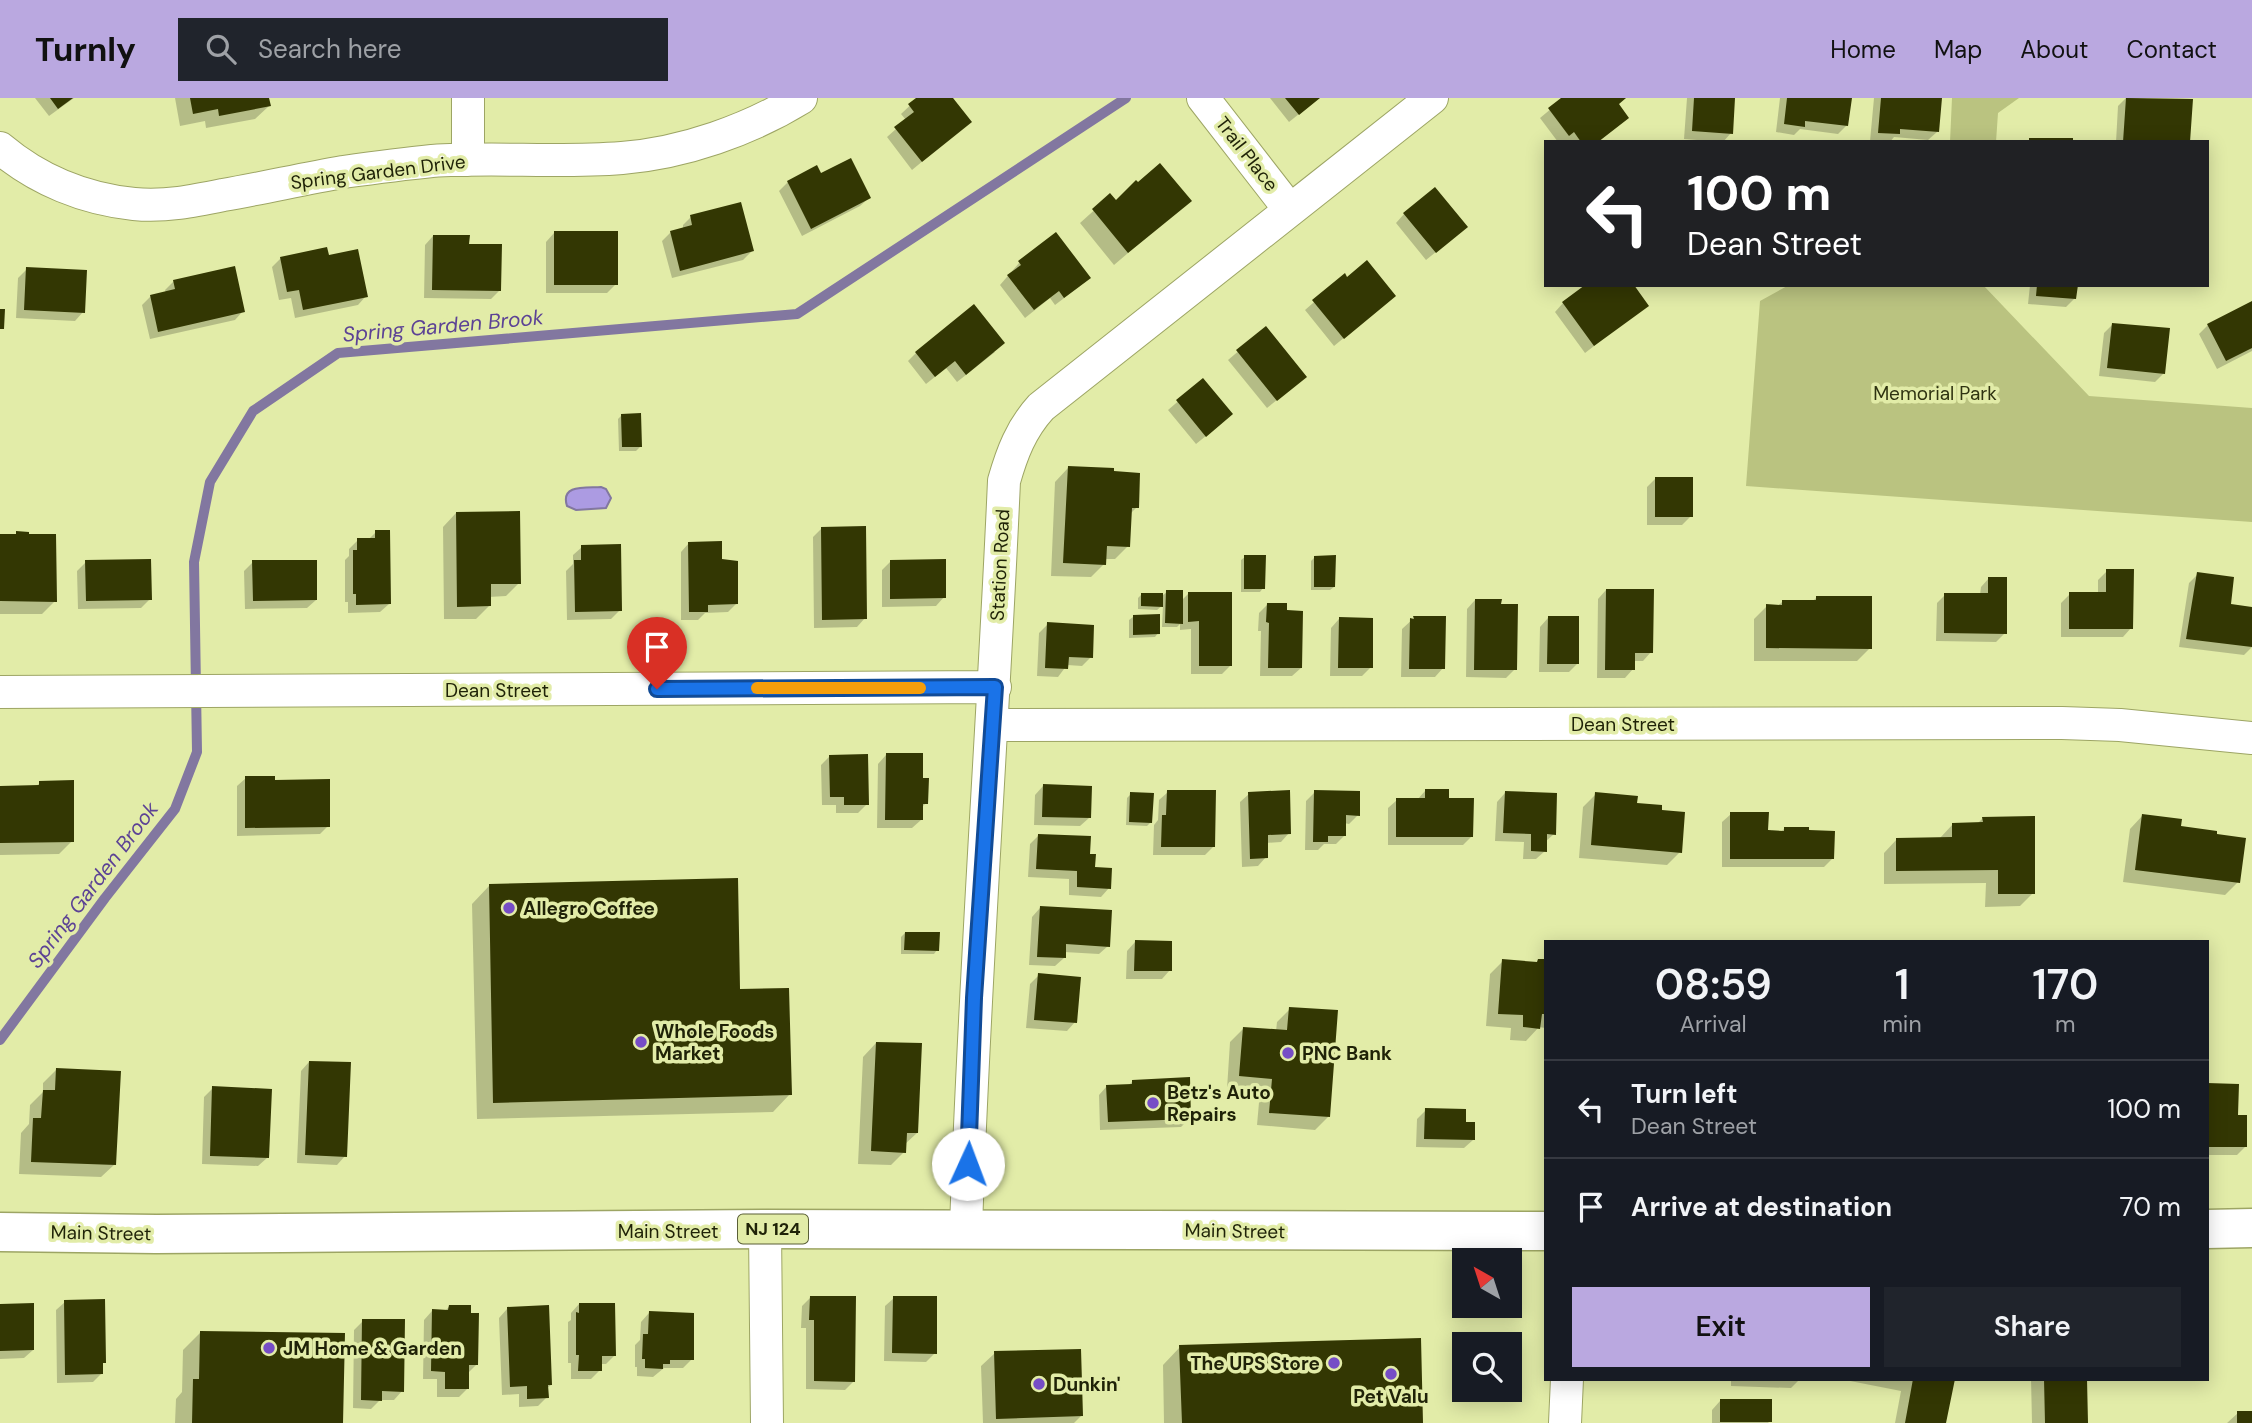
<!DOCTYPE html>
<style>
body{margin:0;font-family:"DM Sans",sans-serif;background:#20242c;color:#f1f3f6;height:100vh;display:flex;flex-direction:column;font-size:26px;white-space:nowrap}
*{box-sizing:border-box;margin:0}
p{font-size:23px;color:#9ea1a6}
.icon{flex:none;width:38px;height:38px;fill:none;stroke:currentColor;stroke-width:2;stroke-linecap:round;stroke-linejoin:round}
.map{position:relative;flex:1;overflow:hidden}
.drawer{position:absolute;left:1544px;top:842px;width:665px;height:441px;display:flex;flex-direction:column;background:#171b24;border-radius:0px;box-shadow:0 4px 18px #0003}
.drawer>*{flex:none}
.banner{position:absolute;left:1544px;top:42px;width:665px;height:147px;border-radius:0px;box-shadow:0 4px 18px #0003;background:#202124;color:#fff;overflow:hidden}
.needle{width:46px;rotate:321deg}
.fabs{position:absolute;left:1452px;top:1150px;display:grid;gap:14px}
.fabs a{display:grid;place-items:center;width:70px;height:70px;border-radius:0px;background:#171b24;box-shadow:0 4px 18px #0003;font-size:35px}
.pin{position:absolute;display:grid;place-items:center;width:60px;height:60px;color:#fff;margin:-72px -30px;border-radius:50% 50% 50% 0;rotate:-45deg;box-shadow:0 0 7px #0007}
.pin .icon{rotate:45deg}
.me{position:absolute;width:77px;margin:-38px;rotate:2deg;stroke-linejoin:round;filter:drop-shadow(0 0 5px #0008)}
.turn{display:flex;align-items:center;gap:24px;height:147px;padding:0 28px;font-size:32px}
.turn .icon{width:91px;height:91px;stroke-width:2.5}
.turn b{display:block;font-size:49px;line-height:60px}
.eta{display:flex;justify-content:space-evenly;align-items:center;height:119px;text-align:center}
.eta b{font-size:42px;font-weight:600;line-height:49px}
.cta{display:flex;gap:14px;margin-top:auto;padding:14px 28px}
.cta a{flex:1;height:80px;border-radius:0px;background:#baa8e0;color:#111;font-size:28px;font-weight:600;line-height:80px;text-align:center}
.cta a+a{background:#20242c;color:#f1f3f6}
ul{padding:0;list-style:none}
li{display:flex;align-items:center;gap:21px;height:98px;padding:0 28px;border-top:2px solid #363941}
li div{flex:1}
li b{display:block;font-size:26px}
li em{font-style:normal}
header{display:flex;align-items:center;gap:42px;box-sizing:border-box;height:98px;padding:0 35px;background:#baa8e0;color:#111}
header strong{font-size:33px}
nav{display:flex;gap:38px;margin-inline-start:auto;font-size:24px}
.search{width:490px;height:63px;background:#20242c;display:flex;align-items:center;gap:18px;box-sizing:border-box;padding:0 24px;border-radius:0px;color:#9ea1a6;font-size:26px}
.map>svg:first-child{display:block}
.green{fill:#bac380}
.water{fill:#ac9be2;stroke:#8277a0;stroke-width:2}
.shadow{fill:#0003}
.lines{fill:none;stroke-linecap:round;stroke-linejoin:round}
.stream{stroke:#8277a0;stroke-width:10}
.building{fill:#333703}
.street-casing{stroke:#9da564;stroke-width:34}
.primary-casing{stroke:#9da564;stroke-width:41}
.street{stroke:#fff;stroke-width:32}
.primary{stroke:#fff;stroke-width:38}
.route-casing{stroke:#114b97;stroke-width:18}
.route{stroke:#1a73e8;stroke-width:12}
.slow{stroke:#f59e0b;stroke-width:12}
.poi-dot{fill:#764dc6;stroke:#e2eca8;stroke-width:2.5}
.labels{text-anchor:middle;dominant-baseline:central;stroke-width:7;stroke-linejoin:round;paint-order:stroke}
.shield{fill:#e2eca8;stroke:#5a5f37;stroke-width:2}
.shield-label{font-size:18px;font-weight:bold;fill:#1f2207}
.street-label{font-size:19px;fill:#1f2207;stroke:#e2eca8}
.park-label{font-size:19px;fill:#2f3311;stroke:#e2eca8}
.poi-label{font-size:19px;font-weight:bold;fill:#1f2207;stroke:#e2eca8;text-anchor:start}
.water-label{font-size:21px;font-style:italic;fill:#5c4295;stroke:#e2eca8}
</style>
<header>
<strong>Turnly</strong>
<div class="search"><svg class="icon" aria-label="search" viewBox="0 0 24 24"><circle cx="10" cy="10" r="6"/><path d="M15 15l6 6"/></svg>Search here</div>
<nav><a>Home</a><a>Map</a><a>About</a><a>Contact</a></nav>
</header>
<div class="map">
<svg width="2252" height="1325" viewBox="0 0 2252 1325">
<rect width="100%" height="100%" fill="#e2eca8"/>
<path class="green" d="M1952,0H2019L1998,15L1996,44H1950Z
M1789,187H1983L2089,298L2252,310V424L1746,388L1760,203Z"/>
<path class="water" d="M601,389L606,391L611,400L606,410L576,412L567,408C560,386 586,390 601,389Z"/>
<path class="shadow" d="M35,0H74L49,18Z
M175,0H267L269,8L255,21L206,30L205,23L180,28Z
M918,0H951L970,24L912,72L887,39L906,22L901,16Z
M1270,0H1319L1289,24Z
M1564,0H1625L1617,7L1627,20L1598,44H1566L1565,42L1558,44L1540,20Z
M1687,0H1734L1731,35L1723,44L1684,41Z
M1780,0H1850L1847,27L1838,36L1800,31L1794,37L1776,34Z
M1874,0H1940L1937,34L1928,42L1894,39L1890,44L1870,43Z
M2126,0L2191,3L2188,44H2116L2118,8Z
M820,77L869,100L860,108L802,138L779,93L788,84Z
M1110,98L1115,105L1189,103L1114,167L1080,125Z
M1404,116L1457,137L1426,162L1396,125Z
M691,119L752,153L743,162L672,180L662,143L671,134L683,131V127Z
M554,135L616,186L607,195H546V144Z
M433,138L468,148L500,192L491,201L424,200L425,147Z
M328,159L366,198L358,207L295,220L291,200L279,202L272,169L281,160Z
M1019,165L1080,188L1055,207L1050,200L1025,220L1000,187Z
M27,171L83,214L75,223L16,220L18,180Z
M1344,178L1385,206L1334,248L1305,212Z
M174,183L243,213L235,222L150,241L142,207L151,198L166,195L165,192Z
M2030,187H2076L2075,200L2066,209L2028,206Z
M1563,205L1646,208L1585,255L1555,214Z
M2252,205V253L2217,271L2199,236L2208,227Z
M2113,226L2164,275L2155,284L2099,278L2104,235Z
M1266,230L1296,287L1267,310L1228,262Z
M995,254L957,284L946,270L926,286L908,263L916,255Z
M1203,282L1222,325L1196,346L1168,312Z
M622,317L640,349L636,353H619L618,321Z
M1068,370L1137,409L1130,416L1128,448L1115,461H1105L1104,466L1091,479L1051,478L1055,384Z
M1656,380L1691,418L1682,427H1647V389Z
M456,415L519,485L506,498L489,499V508L476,521H444L443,429Z
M822,430L865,520L857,529L814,530L813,439Z
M376,434L389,506L380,514L348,515V504H345V462L349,458V451L358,442H368Z
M0,438L55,503L42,516H0Z
M689,445L720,462L736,506L728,514L705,515L698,522H681V454Z
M582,449L620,512L611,521L567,522L566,473L573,466V457Z
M1245,459L1263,490L1260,494H1241V462Z
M1315,459L1334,489L1330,492H1311V463Z
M891,463L944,499L936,508L882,509V472Z
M86,464L150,501L141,510L78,511L77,473Z
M253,464L316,502L307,510L245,511L244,473Z
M2107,473L2131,530L2123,539H2061V505L2070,496H2098V482Z
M2198,476L2229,507L2252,510V549L2244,557L2179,549L2189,485Z
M1989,480L2005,535L1996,544L1936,543L1937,505L1945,497H1980L1981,489Z
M1606,492L1651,554L1643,563H1634L1633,571L1625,580H1597L1598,501Z
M1167,494L1181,503L1188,496L1230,568L1222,576H1191V531L1180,532V526L1177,529H1162L1163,507L1157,512L1138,511V500L1142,496L1163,497Z
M1816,500L1870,550L1857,563H1754V521L1767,508H1778L1782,504H1812Z
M1475,502L1515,571L1506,580L1466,579L1467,511Z
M1267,507L1301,570L1292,578H1260L1261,533H1258L1259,515Z
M1133,519L1158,535L1155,539L1129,540V522Z
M1414,520L1443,570L1435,579H1401L1402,531Z
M1548,520L1577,566L1569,574H1539L1540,529Z
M1339,521L1371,569L1362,578H1330L1331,530Z
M1048,526L1091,559L1082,568L1067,567L1058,579L1037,578L1039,535Z
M886,657L921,682L926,705L921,710V722L912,730H877L878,666Z
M830,658L867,706L858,715H836V707H822L821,667Z
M246,680L273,684L328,728L320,736L237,738V688Z
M40,685L72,743L59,756L0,757V690L35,689Z
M1043,688L1089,720L1080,728L1034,727L1035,697Z
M1425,693L1447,702L1472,738L1463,747H1388V710L1397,702H1417Z
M1168,694L1213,749L1205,757H1153L1154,727L1158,722L1159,702Z
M1315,694L1358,717L1349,726L1344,725V738L1336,746H1324L1318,752H1305L1306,703Z
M1505,695L1554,736L1545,744V753L1536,761H1523L1524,744L1495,743L1497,704Z
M1131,696L1151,724L1147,728L1126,727L1127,700Z
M1249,696L1289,735L1281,744L1266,745V759L1258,768L1242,769L1240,704Z
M1596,696L1635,707L1680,754L1667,767L1579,760L1583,709Z
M1731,716L1766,734H1781L1785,730L1832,761L1824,769H1722V724Z
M2143,717L2179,730L2238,784L2225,797L2123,784L2130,731Z
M1983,720L2033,795L2020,808L1985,809L1986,785L1884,786V755L1897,741L1940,740L1953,726H1977Z
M1039,737L1089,757L1093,771L1109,790L1101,799L1069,797V781L1028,779L1030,746Z
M489,788L739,893L790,996L773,1014L477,1021L472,806Z
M1040,810L1108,848L1099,856L1064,854V860L1055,868L1029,867L1032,819Z
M905,835L937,852L934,856H901V839Z
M1135,844L1170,872L1162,881H1126L1127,853Z
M1503,863L1536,865L1538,863H1545V930L1539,929L1526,943L1510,942L1511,930L1486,928L1490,876Z
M1039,877L1075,924L1067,933L1026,930L1030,886Z
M1290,911L1328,1019L1315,1032L1257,1027L1260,993L1227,991L1230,944L1243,931L1276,933L1277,924Z
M876,945L917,1035L904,1047V1054L891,1067L858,1066L863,959Z
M309,964L345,1058L337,1067L297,1065L301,973Z
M56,972L115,1066L101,1079L19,1076L21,1035L29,1026L30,1007L43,994V985Z
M1133,983L1190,1020L1181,1029L1100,1032L1099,997L1107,988L1129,987Z
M2207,987L2237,988V1019L2245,1049L2237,1057H2207Z
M213,990L267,1060L258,1068L202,1066L204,999Z
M1426,1012L1464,1026L1473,1042L1464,1050L1416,1049L1417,1021Z
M811,1199L854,1283L845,1292L806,1291V1230H801L802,1208Z
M894,1200L935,1255L926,1264L884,1263L885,1208Z
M65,1204L104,1264L101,1267V1276L93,1284L57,1285L56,1212Z
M579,1206L614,1258L606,1266H600V1272L591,1281H571V1265H568V1224L571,1222V1215Z
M0,1207L33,1252L24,1260L0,1261Z
M449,1209L477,1266L468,1275V1290L459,1299H437V1281H423L424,1222L432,1213H445Z
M507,1211L551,1287L547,1290V1299L538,1308L519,1309V1296L502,1297L499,1220Z
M649,1215L692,1261L683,1270H664L653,1279L637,1278V1269H635V1247L640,1242L641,1224Z
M363,1223L402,1293L394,1302H380L371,1311L353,1310L354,1232Z
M200,1235L342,1325H175L176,1301L182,1294L183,1252Z
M1180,1249L1421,1325H1164L1163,1267Z
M995,1255L1082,1317L1074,1325H983L981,1268Z
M1731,1281H1800L1791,1290L1731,1288Z
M1840,1281H1949L1944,1325H1895L1901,1293Z
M2031,1281H2087L2086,1325H2032Z
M1720,1303L1770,1323L1768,1325H1712V1312Z
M2238,1315H2252V1325H2227Z"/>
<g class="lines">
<path class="stream" d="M0,942L105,800L175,711L197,654L194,464L210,384L253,313L338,255L797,216L1126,0"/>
</g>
<path class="building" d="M50,0H73L58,11Z
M190,0H269L271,8L219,18L218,11L193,16Z
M916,0H953L972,24L922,64L894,29L914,14L908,6Z
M1285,0H1320L1299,17Z
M1561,0H1626L1619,6L1629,20L1598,44H1581L1574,34L1569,38L1548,10Z
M1694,0H1735L1733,36L1692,33Z
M1787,0H1852L1848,28L1805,23V29L1784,26Z
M1881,0H1942L1939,34L1900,31V36L1878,35Z
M2126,0L2193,1L2190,44H2123Z
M2029,40H2073V44H2029Z
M851,60L871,100L811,131L787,83L817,67L821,75Z
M1160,65L1192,103L1128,155L1092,111L1110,95L1116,102L1136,82L1138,84Z
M1435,89L1468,129L1436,155L1403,115Z
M741,104L754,153L680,173L670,133L692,127L690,117Z
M554,133H618V187H554Z
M1056,134L1091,180L1064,200L1059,193L1034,212L1007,177L1021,167L1018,163Z
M433,137H470L469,146H502L501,193L432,192Z
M327,149L329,157L358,151L368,199L303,212L299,192L287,194L280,159Z
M1367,162L1396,198L1344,241L1312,202L1345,175L1347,179Z
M235,168L245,214L158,234L150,197L175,191L173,182Z
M26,169L87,172L85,215L24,212Z
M1585,187H1634L1649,208L1594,248L1562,204Z
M2037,187H2078L2076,201L2036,198Z
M2252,203V250L2226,263L2207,226Z
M974,206L1005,245L966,277L955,263L935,279L915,254Z
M0,211H5L4,231H0Z
M2112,225L2170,230L2165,276L2107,270Z
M1266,228L1307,279L1277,303L1236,252Z
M1203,280L1233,316L1206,339L1176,302Z
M641,315L642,349H622L621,316Z
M1068,368L1114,370V373L1140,375L1139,410H1132L1130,449L1107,448L1106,467L1063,465Z
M1655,379H1693V419H1655Z
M520,413L521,486H491V508L457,509L456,414Z
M866,428L867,521L822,522L821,429Z
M375,432H390L391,506L356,507V496H353V452H357V440H375Z
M16,433L29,434V436H56L57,504L0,503V436H16Z
M722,443V461L738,463V506L708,507V514H689L688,444Z
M621,446L622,513L575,514L574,462H581V447Z
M1244,457H1266L1265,491H1244Z
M1336,457L1335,489H1314V458Z
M151,461L152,502L86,503L85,462Z
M946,461V500L890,501V462Z
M252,462H317V502L253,503Z
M2106,471H2134L2133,531H2069V494H2106Z
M2197,474L2234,479L2231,506L2252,509V549L2186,541Z
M1988,479H2007V536L1944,535V495H1988Z
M1606,491H1654L1653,555H1635V572H1605Z
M1166,492H1183V526L1165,525Z
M1188,494H1232V568H1199V523L1188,524Z
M1141,495H1163V509L1141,508Z
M1816,498H1872V551L1766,550V506L1782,507V502H1816Z
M1475,501H1502L1501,506H1518L1517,572H1474Z
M1267,505H1287V512L1303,513L1302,570H1268L1269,525L1266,524Z
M1160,516V536L1133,537V517Z
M1413,518H1446L1445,571H1409L1410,520L1414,521Z
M1548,518H1579V566H1547Z
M1339,519L1373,520V570H1338Z
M1047,524L1094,527L1093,560L1069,559L1068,571L1045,570Z
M886,655H923V680H929L928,706H923V722H885Z
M868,656L869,707H844V699H830L829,657Z
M245,678H275V682L330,681V729L245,730Z
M74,682V744L0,745V688L39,687V683Z
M1043,686L1092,688L1091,720L1042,719Z
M1425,691H1449V700H1474L1473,739H1396V700H1425Z
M1167,692H1216L1215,749H1161L1162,717H1166Z
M1290,692L1291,736L1268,737V760L1250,761L1248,694Z
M1314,692L1360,693V718L1346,717V738H1328V744H1313Z
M1505,693L1557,695L1556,737L1547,736V754L1531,753V736L1503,735Z
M1130,694L1154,695L1152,725L1129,724Z
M1595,694L1638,698L1637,705L1662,707V712L1685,714L1682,755L1591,747Z
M1730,714H1769L1768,732L1784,733V729H1809V732L1835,733L1834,761H1730Z
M2142,716L2182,721L2181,728L2217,733V736L2246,740L2240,785L2135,772Z
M2035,718V796H1998V772L1896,773V740L1952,739V725L1983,724L1982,719Z
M1038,736L1091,738L1090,756H1096L1095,769L1112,770L1111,791L1077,789V773L1036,771Z
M738,780L740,891L789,890L792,997L493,1005L489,786Z
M1040,808L1112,812L1110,849L1066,846V860L1037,859Z
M905,834H940L939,853L904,852Z
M1135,842L1172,843V873H1134Z
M1502,861L1537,864L1538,861H1545V916H1542L1540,931L1523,929V917L1498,916Z
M1038,875L1081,879L1077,925L1034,922Z
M1289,909L1338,912L1330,1019L1269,1015L1272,981L1239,978L1243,929L1287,932Z
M876,944L922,945L918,1035H907L906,1055L871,1053Z
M309,963L351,964L347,1059L305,1057Z
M56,970L121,973L116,1067L31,1064L33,1020H41L43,992H55Z
M1190,979L1191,1021L1108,1024L1106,987L1132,986V982Z
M2207,985L2239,986L2238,1017H2247V1049H2207Z
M212,988L272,991L269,1060L210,1058Z
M1425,1010L1466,1011V1024H1475V1042L1424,1041Z
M810,1198H856L855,1284L814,1283V1222H809Z
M893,1198H937V1256L892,1255Z
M105,1201L106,1265H103V1276L65,1277L64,1202Z
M34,1205V1252L0,1253V1206Z
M579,1205H615L616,1258H602V1273H578L579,1257H576V1214L579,1215Z
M449,1207H471V1215H479L478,1267H469V1291H445V1274L431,1273L432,1211L448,1212Z
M549,1207L552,1287H548L549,1300L527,1301V1288L510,1289L507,1209Z
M649,1213L694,1215V1262H670V1266H663V1271L645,1270V1261H642L643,1236H648Z
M362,1221H405L404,1294L382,1293V1303L361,1302Z
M200,1233L345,1235L343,1325H192L193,1281H199Z
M1421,1240L1423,1325H1182L1179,1247Z
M1081,1251L1083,1318L996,1321L994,1253Z
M1913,1281H1955L1946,1325H1905Z
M2044,1281H2087L2088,1325H2045Z
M1720,1301H1772V1324H1720Z
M2237,1313H2252V1325H2237Z"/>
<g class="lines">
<g class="street-casing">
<path id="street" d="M1203,0L1290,112
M0,50C38,82 85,101 134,106C165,109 194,103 223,97C263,90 303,81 343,74C372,70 402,66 432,63C495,59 559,65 622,60C684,55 749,32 801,0
M468,62V0
M0,594L995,589
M993,627L2062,625L2120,627L2252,640
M765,1131L767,1325
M966,1131C974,882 993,633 1004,383C1012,355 1021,331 1041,309L1432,0
M1565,1325L1567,1281"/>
</g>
<g class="primary-casing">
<path id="primary" d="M2207,1131L2252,1130
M0,1134L156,1136L765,1131L1545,1133"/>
</g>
<use href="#street" class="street"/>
<use href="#primary" class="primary"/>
</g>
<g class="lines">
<g class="route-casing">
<path id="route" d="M657,591L995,589L974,900L968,1066"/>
</g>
<use href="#route" class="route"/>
<path class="slow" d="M757,590H920"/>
</g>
<g class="poi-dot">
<circle cx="509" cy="810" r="7"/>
<circle cx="641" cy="944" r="7"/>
<circle cx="1288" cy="955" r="7"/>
<circle cx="1153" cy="1005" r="7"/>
<circle cx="269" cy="1250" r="7"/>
<circle cx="1334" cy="1265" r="7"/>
<circle cx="1391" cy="1276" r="7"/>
<circle cx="1039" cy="1286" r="7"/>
</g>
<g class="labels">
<rect class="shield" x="738" y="1116.5" width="70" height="29" rx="5"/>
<g class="shield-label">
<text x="773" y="1131">NJ 124</text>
</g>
<g class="street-label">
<text transform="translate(1247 56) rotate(52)">Trail Place</text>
<text transform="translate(378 74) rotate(-7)">Spring Garden Drive</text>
<text transform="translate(1000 467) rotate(-87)">Station Road</text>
<text x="497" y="592">Dean Street</text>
<text x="1623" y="626">Dean Street</text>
<text x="668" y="1133">Main Street</text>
<text transform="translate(1235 1133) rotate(1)">Main Street</text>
<text transform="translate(101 1135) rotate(1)">Main Street</text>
</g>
<g class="park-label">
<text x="1935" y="295">Memorial Park</text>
</g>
<g class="poi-label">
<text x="523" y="810">Allegro Coffee</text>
<text x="655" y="933">Whole Foods<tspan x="655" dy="22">Market</tspan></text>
<text x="1302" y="955">PNC Bank</text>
<text x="1167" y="994">Betz's Auto<tspan x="1167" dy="22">Repairs</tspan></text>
<text x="283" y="1250">JM Home &amp; Garden</text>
<text x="1320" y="1265" text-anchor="end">The UPS Store</text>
<text x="1053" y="1286">Dunkin'</text>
<text x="1391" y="1298" text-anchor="middle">Pet Valu</text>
</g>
<g class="water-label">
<text transform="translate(443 228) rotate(-5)">Spring Garden Brook</text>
<text transform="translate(93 787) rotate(-53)">Spring Garden Brook</text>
</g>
</g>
</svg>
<div class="fabs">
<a><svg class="needle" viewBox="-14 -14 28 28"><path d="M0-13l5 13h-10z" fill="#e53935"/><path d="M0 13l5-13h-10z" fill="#9ea1a6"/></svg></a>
<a><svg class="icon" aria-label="search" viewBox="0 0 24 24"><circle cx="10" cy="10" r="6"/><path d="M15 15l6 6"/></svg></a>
</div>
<div class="pin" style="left:657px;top:591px;background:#d93025"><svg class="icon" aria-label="arrive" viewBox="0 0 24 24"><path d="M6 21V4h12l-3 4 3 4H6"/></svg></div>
<svg class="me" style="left:968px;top:1066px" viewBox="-20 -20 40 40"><circle r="19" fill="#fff"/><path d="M0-13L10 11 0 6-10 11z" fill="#1a73e8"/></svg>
<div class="banner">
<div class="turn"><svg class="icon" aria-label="left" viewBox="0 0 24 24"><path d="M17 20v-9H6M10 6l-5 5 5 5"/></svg><div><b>100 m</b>Dean Street</div></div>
</div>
<section class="drawer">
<div class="eta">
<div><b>08:59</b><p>Arrival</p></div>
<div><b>1</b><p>min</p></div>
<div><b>170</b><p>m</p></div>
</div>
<ul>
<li><svg class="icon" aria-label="left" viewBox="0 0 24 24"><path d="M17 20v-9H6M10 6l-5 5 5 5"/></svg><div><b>Turn left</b><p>Dean Street</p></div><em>100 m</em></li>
<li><svg class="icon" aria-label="arrive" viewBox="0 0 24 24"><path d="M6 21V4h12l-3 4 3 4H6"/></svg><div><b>Arrive at destination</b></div><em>70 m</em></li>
</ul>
<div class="cta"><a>Exit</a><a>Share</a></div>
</section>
</div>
